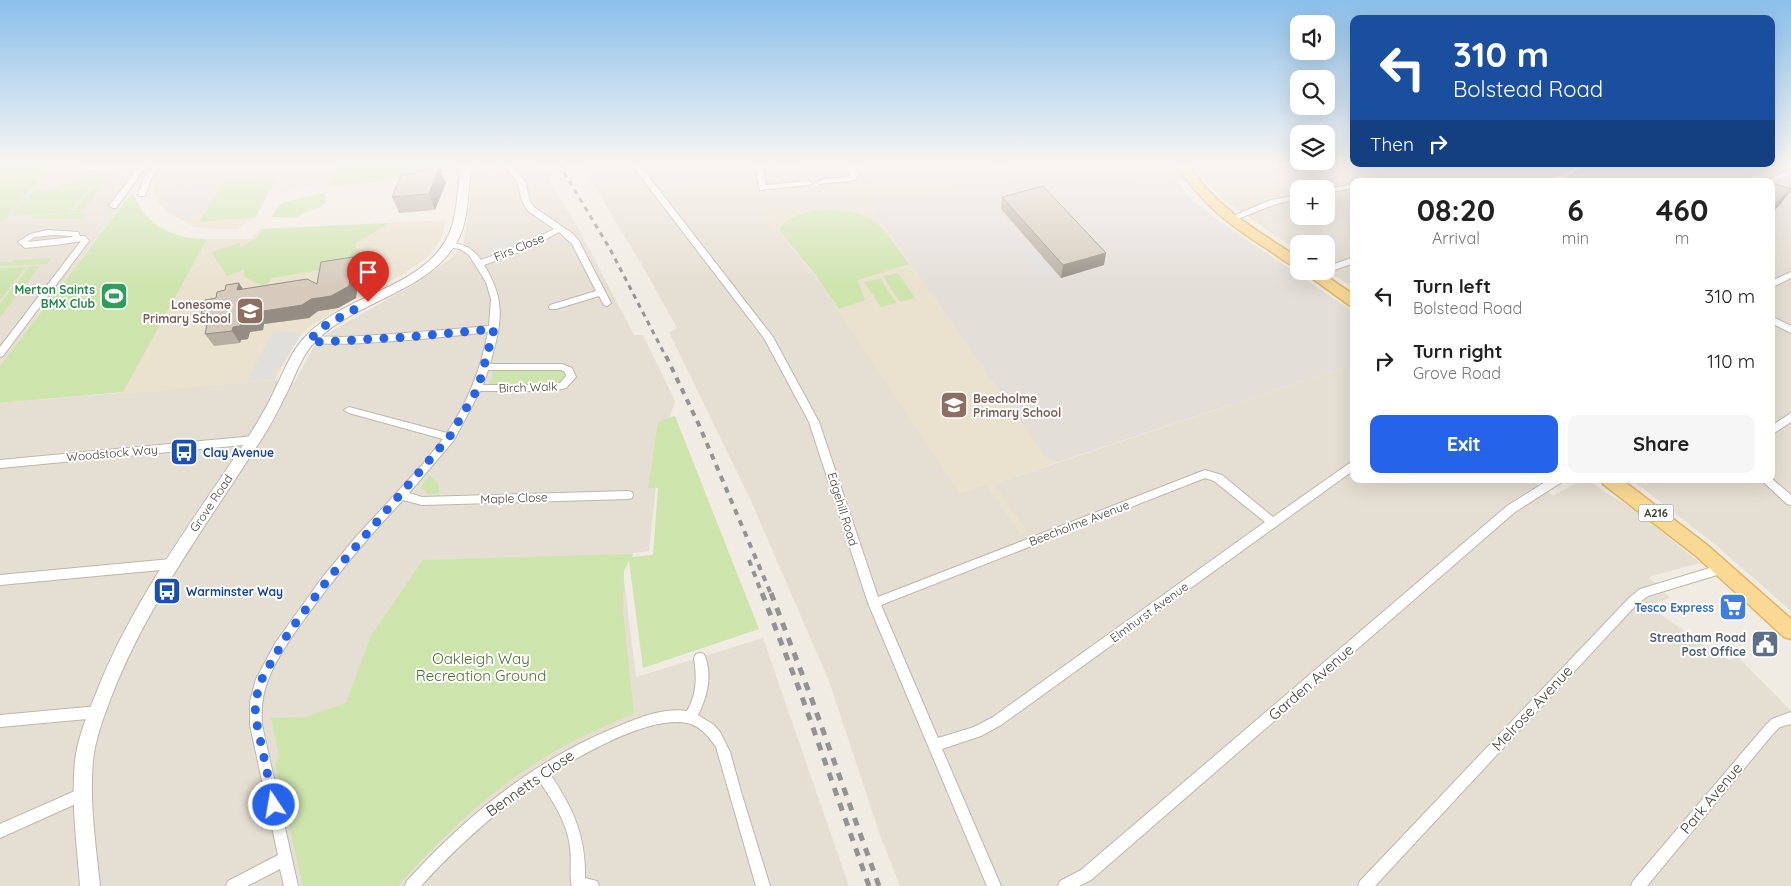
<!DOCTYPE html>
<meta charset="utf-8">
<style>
body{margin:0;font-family:Quicksand,sans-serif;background:#f6f6f6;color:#222;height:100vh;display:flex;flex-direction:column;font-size:19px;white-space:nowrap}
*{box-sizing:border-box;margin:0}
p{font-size:16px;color:#767676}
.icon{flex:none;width:28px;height:28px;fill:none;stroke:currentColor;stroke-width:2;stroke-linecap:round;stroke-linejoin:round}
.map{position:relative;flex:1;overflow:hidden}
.drawer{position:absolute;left:1350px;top:178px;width:425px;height:305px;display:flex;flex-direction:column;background:#fff;border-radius:10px;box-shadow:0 5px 20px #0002}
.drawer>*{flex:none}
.guide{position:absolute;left:1350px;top:15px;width:425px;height:152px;border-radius:10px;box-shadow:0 5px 20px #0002;background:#1a4fa0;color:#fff;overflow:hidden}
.controls{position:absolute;left:1290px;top:15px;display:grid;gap:10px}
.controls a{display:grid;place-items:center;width:45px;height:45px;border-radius:10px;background:#fff;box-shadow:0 5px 20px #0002;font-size:25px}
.pin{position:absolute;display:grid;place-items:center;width:42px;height:42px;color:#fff;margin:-51px -21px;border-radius:50% 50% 50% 0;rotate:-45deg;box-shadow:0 0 5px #0007}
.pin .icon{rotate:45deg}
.me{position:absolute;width:55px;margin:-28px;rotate:348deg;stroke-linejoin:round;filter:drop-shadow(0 0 4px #0008)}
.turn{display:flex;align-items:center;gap:18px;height:105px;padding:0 20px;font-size:22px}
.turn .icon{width:65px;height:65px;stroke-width:2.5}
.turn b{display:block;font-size:35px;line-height:42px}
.then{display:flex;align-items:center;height:48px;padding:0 20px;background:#0003;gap:10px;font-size:19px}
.eta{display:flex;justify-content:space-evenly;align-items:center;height:85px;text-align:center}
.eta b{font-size:30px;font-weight:700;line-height:35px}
.button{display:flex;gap:10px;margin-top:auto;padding:10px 20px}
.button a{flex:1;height:58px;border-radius:10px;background:#2563eb;color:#fff;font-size:20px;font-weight:700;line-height:58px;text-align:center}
.button a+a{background:#f6f6f6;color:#222}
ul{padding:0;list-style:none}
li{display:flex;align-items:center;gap:15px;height:65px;padding:0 20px}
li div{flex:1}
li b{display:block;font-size:19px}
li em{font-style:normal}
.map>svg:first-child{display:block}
.residential{fill:#e5ded2;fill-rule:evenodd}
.industrial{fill:#e3ded8}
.education{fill:#eae1ce}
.green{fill:#cde4ad}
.parking{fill:#e1dfdc}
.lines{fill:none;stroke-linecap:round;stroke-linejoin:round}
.minor-casing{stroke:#bfb6aa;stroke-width:2}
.tertiary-casing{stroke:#bfb6aa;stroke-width:2}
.primary-casing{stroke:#deb565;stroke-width:3}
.minor{fill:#fff;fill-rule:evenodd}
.tertiary{fill:#fff;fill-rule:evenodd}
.primary{fill:#fad994;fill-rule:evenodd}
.rail-far2{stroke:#939393;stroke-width:3;stroke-dasharray:5 5;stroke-linecap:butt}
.rail-far1{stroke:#939393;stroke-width:4;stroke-dasharray:6 6;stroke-linecap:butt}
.rail{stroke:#939393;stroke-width:5;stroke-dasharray:8 8;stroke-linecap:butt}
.wall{fill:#b7aea2}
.shaded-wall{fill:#958d84}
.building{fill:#d5cabc;stroke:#958d84}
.route{stroke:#2563eb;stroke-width:9;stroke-dasharray:0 16.2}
.labels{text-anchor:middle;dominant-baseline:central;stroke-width:4;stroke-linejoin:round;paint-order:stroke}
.shield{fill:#fff;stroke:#7b7671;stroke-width:1}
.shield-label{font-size:11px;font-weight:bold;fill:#423c34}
.street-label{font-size:12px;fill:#423c34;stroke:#fff}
.leisure-label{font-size:12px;font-weight:bold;fill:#27864d;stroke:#fff;text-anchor:end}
.education-label{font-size:12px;font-weight:bold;fill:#785e54;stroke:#fff;text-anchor:end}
.transit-label{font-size:12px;font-weight:bold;fill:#164399;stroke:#fff;text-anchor:start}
.shop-label{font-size:12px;font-weight:bold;fill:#366cbe;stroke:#fff;text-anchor:end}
.service-label{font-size:12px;font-weight:bold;fill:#4e5e75;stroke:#fff;text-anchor:end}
.near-park-label{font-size:15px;fill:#48712a;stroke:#fff}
.near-street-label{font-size:15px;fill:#423c34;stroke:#fff}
</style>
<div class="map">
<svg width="1791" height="886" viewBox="0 0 1791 886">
<rect width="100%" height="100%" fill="#f1ece3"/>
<path class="residential" d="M0,164H152L0,366Z
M475,164H540L578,228L634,335H643L675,401L660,448L649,551L621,555L636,677L763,638L849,886H0V403L275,380L295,382L313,348L330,332L413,285L453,257L464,242Z
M581,164H755L760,192L852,181L860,182L859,164H989L995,166L998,170H1009L1008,164H1072L968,190L962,188L943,193L869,204L759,208L987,485L1021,534L994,484L1354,364V479H1534L1532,480L1553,496L1583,479H1588L1606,493L1631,507L1700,563L1649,577L1670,598L1654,603L1650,607L1717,653L1729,660L1738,657L1791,711V886H900L880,835L829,681L751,501L669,332L677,328L646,272Z
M809,164H849L852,176L767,187L764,172L809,166Z
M1128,164H1791V611L1717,546L1631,479H1771V181H1354V288L1326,270V244H1299V252L1221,198L1204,178L1134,180ZM1299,189H1326V216H1299Z"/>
<path class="industrial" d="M1072,164H1128L1135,180L1175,179L1187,195L1219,221L1354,312V364L1058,462L1045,457L869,204L943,193L962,188L968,190Z"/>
<path class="education" d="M167,164H457L455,171L424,173L422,178L334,186L313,185L278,193L281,188H272L256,217L237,229H217L195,227L167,212L159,203L154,191L157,180Z
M863,203L869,204L1045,457L1058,462L994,484L1027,532L1021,534L987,485L959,494L814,274L758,207Z
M447,220L439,242L428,257L401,275L346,304L309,327L298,338L275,380L121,394L207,239H251L260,229Z"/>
<path class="green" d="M9,164H53L0,224V174Z
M338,164H457L455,171L424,173L422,178L330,186Z
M277,178L255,217L199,222L224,181Z
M113,180L109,185L58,187L61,184L78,183L79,181Z
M90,187L69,213L11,215L33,190Z
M93,187H102L82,212H73Z
M325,192L326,202L321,207L308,211L295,218L272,217L277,207L283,203Z
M134,195C146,227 175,239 207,239L123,392L0,403V366L129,196Z
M826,209C879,212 880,225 909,264L858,280L865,300L839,309L815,274L779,230C787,215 810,211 826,209Z
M86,213L82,219H31L34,216Z
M390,223L357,242L355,247L359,250L358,264L272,278L267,284L262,285L244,277V270L227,276L211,252L239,243L242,247L259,236L263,229Z
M52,258L47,264L0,266V262H13L15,260Z
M30,266H40L0,317V304Z
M26,267L0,300V268Z
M898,273L915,298L900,302L883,276Z
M880,278L896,303L881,307L864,282Z
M494,370H559L565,372L566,377L557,385H489Z
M675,416L759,629L643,668L629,561L624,571L623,612L634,714C532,753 470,805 398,886H303L275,766L279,756L271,718L306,717L346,703L371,636L423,560L633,554L632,557L653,555L658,488H648L658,422Z
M430,475L439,485V494H428L421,487L423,483Z"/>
<path class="parking" d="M878,168L879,180L861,181L859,169Z
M1068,175L1070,177L1087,175L1104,194L1099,195L1103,200L1089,203L1084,199H1078L1057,178Z
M213,182L211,187H217L202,213L194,214L191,219L180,217L161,201L164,190L173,189L176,186L186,185L184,189L197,188L201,183Z
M508,236L512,246L493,251L491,248L484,250L481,244Z
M1031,247L1055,273L1048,276L1052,280L1044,282L1017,251Z
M273,331L302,333L280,368H275L272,374H277L274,379L247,382Z"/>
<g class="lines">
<g class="minor-casing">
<path id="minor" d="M86,164H94L93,165L148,164L116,208H113L109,206L138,168L87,170L83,168Z
M154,164H162L152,177L145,196H139L138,194L144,177Z
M490,164H511L525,181L530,201L534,207L573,234L579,241L611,303L607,306L604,305L599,296L556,309H550L549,307L550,305L596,291L572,244L559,232L530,248L484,265C507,302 501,324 490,364H562L572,368L576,377L566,388L553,391H480L454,440L409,493L422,497L628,491L632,492L633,495L632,498L628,499L422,505L403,500C367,538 334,578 303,621C290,639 276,659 268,680C262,695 261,709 262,725L298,886H284L280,869L247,886H226L228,881L278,855L250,725V702L256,679L276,642L322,578L355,538L423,464L443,439L349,413L344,410L349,407L447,433C468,402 481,369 488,332C464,335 316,351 304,340C309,335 334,337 342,337C391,335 440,330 489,326L491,299L486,282L469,255L460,249L446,247L445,245L449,242C463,244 473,248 481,260L524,244L554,229L528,211L522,201L517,181L504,166L486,169L482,167ZM488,370H561L565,372L566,376L560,383L553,385H483Z
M631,164H639L773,337L819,422L878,597L1205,470L1222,475L1273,517L1354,460V470L1001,725L981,736L942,749L1001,886H987L868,603L809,422L764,338ZM1205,478L1214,481L1265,522L993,717L974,727L938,738L881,605Z
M754,164H778L774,166L763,168L766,185L809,181L813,183L809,185L760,190Z
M847,164H855L858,175L855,180L820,184L816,182L820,180L850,176Z
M997,164H1005L1006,167L1005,169H999Z
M1585,164H1595L1555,181H1545Z
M1791,169V174L1773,183L1766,181Z
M1354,184V188L1326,193V189Z
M1299,195V199L1276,204L1235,220H1232L1228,218L1271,200Z
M47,230L78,232L80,236H85L89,241L3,356L0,357V347L81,241L63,244L25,248L18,242L30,234ZM54,235L72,236L73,237L27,242L35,237Z
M1354,257V263L1329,272L1323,271H1326V267Z
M1791,272V278L1771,288V281Z
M1771,316L1791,326V333L1771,323Z
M1791,413V422L1771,435V426Z
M254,436L259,440L254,444L0,468V460Z
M1771,478L1791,495V505L1787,504L1760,479Z
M1550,479H1563L1562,482L1515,512L1091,880L1079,886H1058L1060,881L1081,870L1507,506Z
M171,559L175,561L177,564L175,567L171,569L0,585V575Z
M1723,564L1727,566L1729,569L1727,572L1648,596L1637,604L1375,886H1358L1360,881L1629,598L1640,589Z
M700,653L704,654C713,674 707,697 698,715L714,725L720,732L730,752L742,795L770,886H756L716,747C710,738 702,728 691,724C654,712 581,755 550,774C573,808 586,836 585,878L597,881L599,886H572C569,875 572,860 570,847C567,822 553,801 539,781C496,812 457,846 421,886H405L407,881C466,816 532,762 614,728C636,719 662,707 687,711C697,694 697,678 694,658L696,654Z
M98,706L102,708L104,712L102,716L98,718L0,727V715Z
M1791,712V724L1780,727L1772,735L1647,886H1631L1633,881L1764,727L1772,719Z
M84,787L89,788L91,793L89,798L0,838V824Z"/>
</g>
<g class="tertiary-casing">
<path id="tertiary" d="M462,164H472C467,188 470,217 458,240C429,293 356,300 316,341C303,353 297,371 290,386C280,407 270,427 257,446C205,527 147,605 112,695C104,716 95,739 93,761C89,803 96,845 100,886H80C77,845 71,802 75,761C78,736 88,713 97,691C133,600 192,522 245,442C257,424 268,405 277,385C285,369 292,350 305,337C343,295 419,289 446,240C459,218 456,188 462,164Z"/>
</g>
<g class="primary-casing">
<path id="primary" d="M1176,164H1188C1215,207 1257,231 1299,258V268C1288,265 1278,256 1269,250C1232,227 1199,202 1176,164Z
M1302,271H1319L1354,295V307L1349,305Z
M1601,479H1621L1707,545L1791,619V639L1784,637L1695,555L1603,484Z"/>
</g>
<use href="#minor" class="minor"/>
<use href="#tertiary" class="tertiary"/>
<use href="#primary" class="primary"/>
<path class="rail-far2" d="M559,164L610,249L666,357"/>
<path class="rail-far1" d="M666,356L699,425L771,594
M749,560L762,594"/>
<path class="rail" d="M762,593L801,694L869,886
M771,593L812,700L879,886"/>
</g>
<path class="wall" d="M439,167L446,183L435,210L399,213L392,197L414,174Z
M1002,197L1104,265L1061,278L1001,209Z
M360,269L356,298L338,308L318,311L309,318L264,324L263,330L250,332L248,339L241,340L240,343L214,346L205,334L207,327L205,324V321L201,314L216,298L243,289L317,284Z"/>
<path class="shaded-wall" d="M439,167L446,183L435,210L429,194Z
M1791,190L1779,206L1771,213V208Z
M1106,253L1104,265L1061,278L1063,265Z
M353,257L360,269L356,298L338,308L318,311L309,318L264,324L263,330L250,332L248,339L241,340L240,343L232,331L233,327L242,320L257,312L302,305Z
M239,283L247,295L237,290Z
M208,313L209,327L201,314Z"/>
<path class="building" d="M439,167L429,194L392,197L401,175L414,174L415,171Z
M1771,183L1791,189L1771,208Z
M1043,186L1106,253L1063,265L1002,197Z
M353,257L349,286L331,296L311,299L302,305L257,312L255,318L242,320L240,326L233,327L232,331L205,334L207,325L205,324L208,313L201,314L205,300L216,298L217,292L225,290L226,285L239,283L237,290L307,279L317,284L321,262Z"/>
<linearGradient id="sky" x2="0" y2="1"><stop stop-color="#8bbfea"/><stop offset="0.57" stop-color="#f9f6f2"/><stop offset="1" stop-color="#f9f6f2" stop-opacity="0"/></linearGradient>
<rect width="1791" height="288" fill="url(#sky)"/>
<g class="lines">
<path class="route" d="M274,805L255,715L256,698L263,676L289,632L329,578L450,436L478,388L494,329L408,337L320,342L309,340L326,325L368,302"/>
</g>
<defs>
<g id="stadium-square" transform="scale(1.4375)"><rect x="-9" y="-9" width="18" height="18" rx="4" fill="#2e9e5b" stroke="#fff"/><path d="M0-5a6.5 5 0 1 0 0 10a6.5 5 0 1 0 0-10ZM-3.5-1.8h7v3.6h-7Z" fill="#fff"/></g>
<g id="school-square" transform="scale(1.4375)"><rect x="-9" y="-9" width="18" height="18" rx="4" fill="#8d6e63" stroke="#fff"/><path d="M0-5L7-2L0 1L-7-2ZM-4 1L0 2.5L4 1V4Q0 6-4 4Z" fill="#fff"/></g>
<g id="bus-square" transform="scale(1.4375)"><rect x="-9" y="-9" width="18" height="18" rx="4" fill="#1a4fb4" stroke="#fff"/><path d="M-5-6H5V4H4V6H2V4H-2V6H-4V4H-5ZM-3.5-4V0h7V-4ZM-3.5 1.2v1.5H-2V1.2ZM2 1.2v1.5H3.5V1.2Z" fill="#fff"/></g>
<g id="supermarket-square" transform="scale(1.4375)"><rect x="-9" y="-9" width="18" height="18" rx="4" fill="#3f7fe0" stroke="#fff"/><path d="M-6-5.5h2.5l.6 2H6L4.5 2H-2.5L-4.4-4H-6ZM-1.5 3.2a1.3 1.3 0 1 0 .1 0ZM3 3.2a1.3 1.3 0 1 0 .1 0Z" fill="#fff"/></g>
<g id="civic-square" transform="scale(1.4375)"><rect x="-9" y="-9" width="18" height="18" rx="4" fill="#5c6f8a" stroke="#fff"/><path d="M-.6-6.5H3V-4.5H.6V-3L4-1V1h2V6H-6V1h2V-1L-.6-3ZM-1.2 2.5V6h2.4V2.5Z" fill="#fff"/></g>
</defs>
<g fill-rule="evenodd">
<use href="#stadium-square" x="114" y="296"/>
<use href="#school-square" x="250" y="311"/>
<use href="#school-square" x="954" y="405"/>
<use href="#bus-square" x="184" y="452"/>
<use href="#bus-square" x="167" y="591"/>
<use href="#supermarket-square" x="1733" y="607"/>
<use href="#civic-square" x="1765" y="644"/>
</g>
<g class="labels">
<rect class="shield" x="1638.5" y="504.5" width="35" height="17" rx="4"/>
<g class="shield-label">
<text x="1656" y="513">A216</text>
</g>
<g class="street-label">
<text transform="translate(519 247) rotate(-23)">Firs Close</text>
<text transform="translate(528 387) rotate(-2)">Birch Walk</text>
<text transform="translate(112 453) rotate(-5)">Woodstock Way</text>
<text transform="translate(514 498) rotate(-2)">Maple Close</text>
<text transform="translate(211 503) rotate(-56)">Grove Road</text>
<text transform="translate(843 509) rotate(73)">Edgehill Road</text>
<text transform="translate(1079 523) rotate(-21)">Beecholme Avenue</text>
<text transform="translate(1149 612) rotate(-36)">Elmhurst Avenue</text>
</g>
<g class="leisure-label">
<text x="95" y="289">Merton Saints<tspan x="95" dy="14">BMX Club</tspan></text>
</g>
<g class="education-label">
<text x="231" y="304">Lonesome<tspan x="231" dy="14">Primary School</tspan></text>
<text x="973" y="398" text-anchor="start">Beecholme<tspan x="973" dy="14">Primary School</tspan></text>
</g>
<g class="transit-label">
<text x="203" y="452">Clay Avenue</text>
<text x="186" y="591">Warminster Way</text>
</g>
<g class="shop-label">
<text x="1714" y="607">Tesco Express</text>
</g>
<g class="service-label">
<text x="1746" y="637">Streatham Road<tspan x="1746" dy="14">Post Office</tspan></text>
</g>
<g class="near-park-label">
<text x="481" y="658">Oakleigh Way<tspan x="481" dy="17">Recreation Ground</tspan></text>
</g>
<g class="near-street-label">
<text transform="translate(1311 682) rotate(-41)">Garden Avenue</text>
<text transform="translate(1532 708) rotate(-47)">Melrose Avenue</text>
<text transform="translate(530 783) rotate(-35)">Bennetts Close</text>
<text transform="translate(1711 798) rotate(-50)">Park Avenue</text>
</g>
</g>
</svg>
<div class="controls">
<a><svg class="icon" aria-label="sound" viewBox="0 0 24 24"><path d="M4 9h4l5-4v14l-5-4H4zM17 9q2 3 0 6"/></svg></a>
<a><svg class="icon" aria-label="search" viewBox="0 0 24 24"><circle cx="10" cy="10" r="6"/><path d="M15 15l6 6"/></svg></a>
<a><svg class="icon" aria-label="layers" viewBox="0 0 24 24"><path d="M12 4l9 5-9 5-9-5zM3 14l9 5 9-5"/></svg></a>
<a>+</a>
<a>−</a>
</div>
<div class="pin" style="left:368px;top:302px;background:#d93025"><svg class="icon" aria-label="arrive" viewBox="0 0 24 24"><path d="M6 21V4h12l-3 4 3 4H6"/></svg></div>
<svg class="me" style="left:274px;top:805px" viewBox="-20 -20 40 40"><circle r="17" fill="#2563eb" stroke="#fff" stroke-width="3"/><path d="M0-11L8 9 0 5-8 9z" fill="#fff"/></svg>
<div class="guide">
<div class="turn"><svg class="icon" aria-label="left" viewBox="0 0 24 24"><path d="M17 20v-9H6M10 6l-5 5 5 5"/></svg><div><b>310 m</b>Bolstead Road</div></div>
<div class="then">Then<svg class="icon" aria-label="right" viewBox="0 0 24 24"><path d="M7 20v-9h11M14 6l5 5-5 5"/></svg></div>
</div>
<section class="drawer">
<div class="eta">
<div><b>08:20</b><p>Arrival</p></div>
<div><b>6</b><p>min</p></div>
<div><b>460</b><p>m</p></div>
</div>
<ul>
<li><svg class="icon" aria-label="left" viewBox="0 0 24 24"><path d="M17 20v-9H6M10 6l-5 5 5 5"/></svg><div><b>Turn left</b><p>Bolstead Road</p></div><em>310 m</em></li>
<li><svg class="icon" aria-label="right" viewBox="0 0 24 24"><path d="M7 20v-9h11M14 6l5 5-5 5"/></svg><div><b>Turn right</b><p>Grove Road</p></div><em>110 m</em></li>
</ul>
<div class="button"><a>Exit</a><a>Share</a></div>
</section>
</div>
